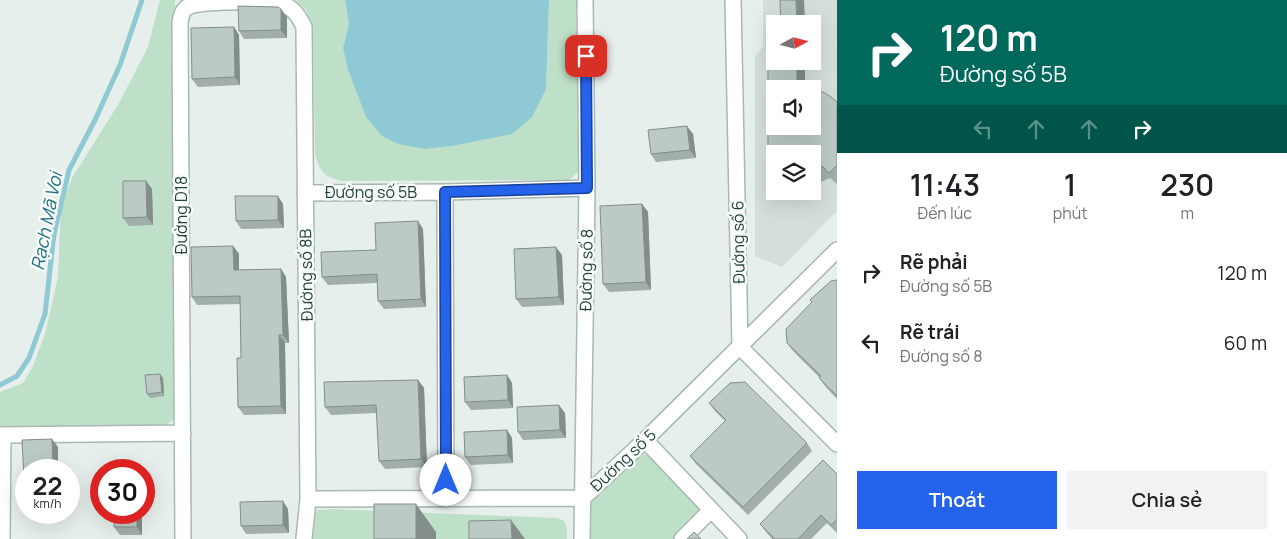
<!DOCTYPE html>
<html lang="vi">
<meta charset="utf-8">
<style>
body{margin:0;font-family:Manrope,sans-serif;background:#f2f2f2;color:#202124;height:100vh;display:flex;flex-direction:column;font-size:19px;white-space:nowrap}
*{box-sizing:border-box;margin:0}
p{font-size:16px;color:#757577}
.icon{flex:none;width:28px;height:28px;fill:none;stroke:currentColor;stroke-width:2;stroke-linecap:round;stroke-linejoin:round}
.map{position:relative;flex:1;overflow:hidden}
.panel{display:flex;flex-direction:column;background:#fff;width:450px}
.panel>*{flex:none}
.banner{background:#00695c;color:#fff;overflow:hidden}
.needle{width:32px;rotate:83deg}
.controls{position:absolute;left:766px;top:15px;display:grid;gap:10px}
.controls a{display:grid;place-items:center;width:55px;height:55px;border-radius:0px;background:#fff;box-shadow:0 5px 20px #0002;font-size:25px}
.speed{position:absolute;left:15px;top:459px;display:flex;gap:10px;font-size:25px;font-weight:700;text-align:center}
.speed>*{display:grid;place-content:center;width:65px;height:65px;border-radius:50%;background:#fff;box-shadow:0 5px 20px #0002;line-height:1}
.speed small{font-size:12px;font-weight:400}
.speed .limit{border:8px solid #d22;background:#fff;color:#111}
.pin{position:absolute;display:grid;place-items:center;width:42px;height:42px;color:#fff;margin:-21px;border-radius:10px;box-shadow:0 2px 8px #0006}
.me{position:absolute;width:55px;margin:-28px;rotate:0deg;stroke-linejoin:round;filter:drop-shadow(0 0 4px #0008)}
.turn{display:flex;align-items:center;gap:18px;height:105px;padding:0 20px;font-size:22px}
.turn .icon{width:65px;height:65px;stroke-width:2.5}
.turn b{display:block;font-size:35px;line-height:42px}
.lanes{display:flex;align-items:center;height:48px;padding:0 20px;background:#0003;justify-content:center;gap:25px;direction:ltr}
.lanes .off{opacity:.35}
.eta{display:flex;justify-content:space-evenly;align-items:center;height:85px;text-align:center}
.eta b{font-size:30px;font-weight:600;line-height:35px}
.primary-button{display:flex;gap:10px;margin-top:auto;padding:10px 20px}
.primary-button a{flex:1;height:58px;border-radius:0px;background:#2563eb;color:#fff;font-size:20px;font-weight:600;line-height:58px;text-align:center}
.primary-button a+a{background:#f2f2f2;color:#202124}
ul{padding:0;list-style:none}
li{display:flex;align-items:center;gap:15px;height:70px;padding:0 20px}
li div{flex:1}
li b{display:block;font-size:19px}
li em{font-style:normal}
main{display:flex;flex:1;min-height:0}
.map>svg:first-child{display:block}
.built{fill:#d4dfda;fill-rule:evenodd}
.green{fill:#bfe0c8}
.water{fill:#8ec9d4}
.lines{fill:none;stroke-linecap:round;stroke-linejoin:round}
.stream{stroke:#8ec9d4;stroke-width:5}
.street-casing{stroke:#a8b8b2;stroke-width:18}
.street{stroke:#fff;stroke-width:15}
.wall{fill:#a1aea9}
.shaded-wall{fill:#838d89}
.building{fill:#bbcac4;stroke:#838d89}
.route-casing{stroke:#184099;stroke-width:12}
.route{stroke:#2563eb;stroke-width:9}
.labels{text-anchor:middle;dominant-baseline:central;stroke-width:5;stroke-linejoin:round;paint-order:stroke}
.street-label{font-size:16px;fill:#24423a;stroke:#f7fbf9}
.water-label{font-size:18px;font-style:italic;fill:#1c6f80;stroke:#f7fbf9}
</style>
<main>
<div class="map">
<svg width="837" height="539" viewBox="0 0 837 539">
<rect width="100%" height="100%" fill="#e6efeb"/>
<path class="built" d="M763,0H837V211L782,267L755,256V57L763,47ZM775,24H812V61H775ZM775,89H812V126H775ZM775,154H812V191H775Z"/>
<path class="green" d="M160,0H175L177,411C174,421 170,424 159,426H0V392L23,383L33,366L45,334L58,277L61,207L72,178L119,103L148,47Z
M296,0H345L349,24L343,48L348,70L366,117L426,149L452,146L511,134L546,89L549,0H576L578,172L569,180H562L341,181C323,176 319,171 315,153L313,25L306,10Z
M648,454L699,507V512L673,539H590V512L592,500L636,459L643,455Z
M331,509L557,518L564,521L567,528V539H311L312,522L317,510Z"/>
<path class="water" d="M345,0H549L546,89L532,117L512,134L452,146L426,149L398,144L382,136L366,117L348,70L343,48L349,24Z"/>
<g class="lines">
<path class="stream" d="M0,385L17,376L29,358L45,314L54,234L69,170L95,120L120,65L142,0"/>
<g class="street-casing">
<path id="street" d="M733,0L740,347L837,444
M445,192L446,499
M305,193L445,192L587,188
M0,435L183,433
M645,440L739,539
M308,499L583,498L645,440L837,250
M2,539L3,435
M183,539L180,23C181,18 181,12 186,8C198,0 254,2 272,2C290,4 297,12 304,27L308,499L304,539
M582,539L587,188L585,0
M682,539L711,510"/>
</g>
<use href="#street" class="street"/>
</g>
<path class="wall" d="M287,17V38L244,39L239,31Z
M234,27L239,35L240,85L198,87L192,79Z
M775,61H805V89H775L837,102V184L830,178L818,183L812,184V154H775V158L768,147Z
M693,134L696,158L656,162L651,154Z
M146,181L152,189L153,225L129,226L123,218Z
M283,204L284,228L241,229L236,221Z
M642,204L648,212L651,290L609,292L603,284Z
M423,229L426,307L384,309L378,301L377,283L328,285L322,277L376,250Z
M233,246L239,254V270L281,269L286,277L289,343H285L286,414L244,415L238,407L241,358L240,304L197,305L192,297Z
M562,255L564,305L522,307L516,299Z
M837,280V399L825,386L819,378H820L793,351L787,343Z
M507,375L512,383L513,408L471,410L465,402Z
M163,378L164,396L150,398L147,394Z
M418,380L424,388L427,467L385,469L379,461L377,413L331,415L325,407Z
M709,403L807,443L812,451L748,515L696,464L690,456L725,421L715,411Z
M565,413L566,438L523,440L518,432Z
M507,430L512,438L513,463L471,465L465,457Z
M837,474V533L827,523L811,539H772L766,532L760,524Z
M288,509L289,533L246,534L241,526Z
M142,512V535H120L114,527Z"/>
<path class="shaded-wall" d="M796,0H804L805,24H797Z
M281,9L287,17V38L281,30Z
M234,27L239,35L240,85L235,77Z
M797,61H805V89H797Z
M687,126L693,134L696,158L690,150Z
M146,181L152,189L153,225L147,217Z
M278,196L283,204L284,228L278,220Z
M642,204L648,212L651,290L646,282Z
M418,221L423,229L426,307L421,299Z
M233,246L239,254V278L234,270Z
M556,247L562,255L564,305L559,297Z
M281,269L286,277L289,343L283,335Z
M279,335L285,343L286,414L281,406Z
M160,374L163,378L164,396L162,392Z
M507,375L512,383L513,408L508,400Z
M418,380L424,388L427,467L421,459Z
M559,405L565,413L566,438L560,430Z
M507,430L512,438L513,463L508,455Z
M52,439L58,447V470H53Z
M283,501L288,509L289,533L283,525Z
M416,504L436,532V539H416Z
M137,512H142V535L137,527Z
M511,520L525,539H512Z"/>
<path class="building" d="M780,0H796L797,24H781Z
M238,6L278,7L281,9V30L239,31Z
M234,27L235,77L192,79L191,28Z
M768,27H775V61H797V88L799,89H775V126H812V91L823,92L831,97L837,102V165L829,173L822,166L812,171V154H781L776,147H768Z
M687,126L690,150L651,154L648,130Z
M123,181H146L147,217L123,218Z
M235,196H278V220L236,221Z
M642,204L646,282L603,284L600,206Z
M418,221L421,299L378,301L377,274L322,277L321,252L376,250L375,223Z
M233,246L234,270L281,269L283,335H279L281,406L238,407L237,358H241L240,296L192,297L191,247Z
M556,247L559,297L516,299L514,249Z
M837,280V396L819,378L821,376L787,343L786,329L812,302L810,300L831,281Z
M160,374L162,392L147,394L145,375Z
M507,375L508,400L465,402L464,377Z
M418,380L421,459L379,461L376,405L325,407L324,382Z
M745,382L807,443L743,507L690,456L726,420L709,403L730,383Z
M559,405L560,430L518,432L517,407Z
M507,430L508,455L465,457L464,432Z
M52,439L53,470H26V479H24L22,440Z
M823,460L837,474V519L831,525L821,515L798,539H775L760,524Z
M283,501V525L241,526L240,502Z
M374,504H416V539H374Z
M114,512H137V527H114Z
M511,520L512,539H469V521Z
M694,532L701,539H687Z"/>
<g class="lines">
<g class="route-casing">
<path id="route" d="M446,480L445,192L587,188L586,56"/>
</g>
<use href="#route" class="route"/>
</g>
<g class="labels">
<g class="street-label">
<text x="371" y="192">Đường số 5B</text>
<text transform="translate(181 215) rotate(-90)">Đường D18</text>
<text transform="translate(738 242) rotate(-91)">Đường số 6</text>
<text transform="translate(586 270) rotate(-89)">Đường số 8</text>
<text transform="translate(306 275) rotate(-91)">Đường số 8B</text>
<text transform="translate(623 460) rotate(-43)">Đường số 5</text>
</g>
<g class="water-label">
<text transform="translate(46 221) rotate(-79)">Rạch Mã Voi</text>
</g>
</g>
</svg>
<div class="controls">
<a><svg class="needle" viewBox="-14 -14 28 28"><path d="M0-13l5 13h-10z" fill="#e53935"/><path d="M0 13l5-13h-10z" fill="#757577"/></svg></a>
<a><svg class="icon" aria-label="sound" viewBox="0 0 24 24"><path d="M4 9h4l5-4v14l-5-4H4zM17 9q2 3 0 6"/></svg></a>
<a><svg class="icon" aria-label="layers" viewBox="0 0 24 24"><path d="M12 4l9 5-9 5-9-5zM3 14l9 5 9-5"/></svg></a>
</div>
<div class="speed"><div>22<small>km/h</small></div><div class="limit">30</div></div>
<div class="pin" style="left:586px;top:56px;background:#d93025"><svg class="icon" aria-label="arrive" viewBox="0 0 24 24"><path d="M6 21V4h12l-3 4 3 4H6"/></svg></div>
<svg class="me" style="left:446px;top:480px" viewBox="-20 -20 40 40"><circle r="19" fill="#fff"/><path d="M0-13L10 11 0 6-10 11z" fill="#2563eb"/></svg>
</div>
<section class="panel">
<div class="banner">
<div class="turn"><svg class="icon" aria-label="right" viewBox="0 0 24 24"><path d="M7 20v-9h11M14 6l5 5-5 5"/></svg><div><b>120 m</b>Đường số 5B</div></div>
<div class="lanes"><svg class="icon off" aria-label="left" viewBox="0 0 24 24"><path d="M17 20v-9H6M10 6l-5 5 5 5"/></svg><svg class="icon off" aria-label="ahead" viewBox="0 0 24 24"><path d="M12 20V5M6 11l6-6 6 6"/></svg><svg class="icon off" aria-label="ahead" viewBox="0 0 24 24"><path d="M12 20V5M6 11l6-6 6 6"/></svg><svg class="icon" aria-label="right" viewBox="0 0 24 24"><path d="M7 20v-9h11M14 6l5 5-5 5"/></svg></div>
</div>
<div class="eta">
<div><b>11:43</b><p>Đến lúc</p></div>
<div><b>1</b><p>phút</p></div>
<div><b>230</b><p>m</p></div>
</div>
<ul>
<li><svg class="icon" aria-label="right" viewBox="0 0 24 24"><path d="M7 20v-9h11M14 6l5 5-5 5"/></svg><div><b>Rẽ phải</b><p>Đường số 5B</p></div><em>120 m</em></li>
<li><svg class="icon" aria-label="left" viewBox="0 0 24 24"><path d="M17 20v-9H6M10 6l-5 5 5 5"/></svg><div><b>Rẽ trái</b><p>Đường số 8</p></div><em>60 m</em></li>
</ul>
<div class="primary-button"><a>Thoát</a><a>Chia sẻ</a></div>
</section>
</main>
